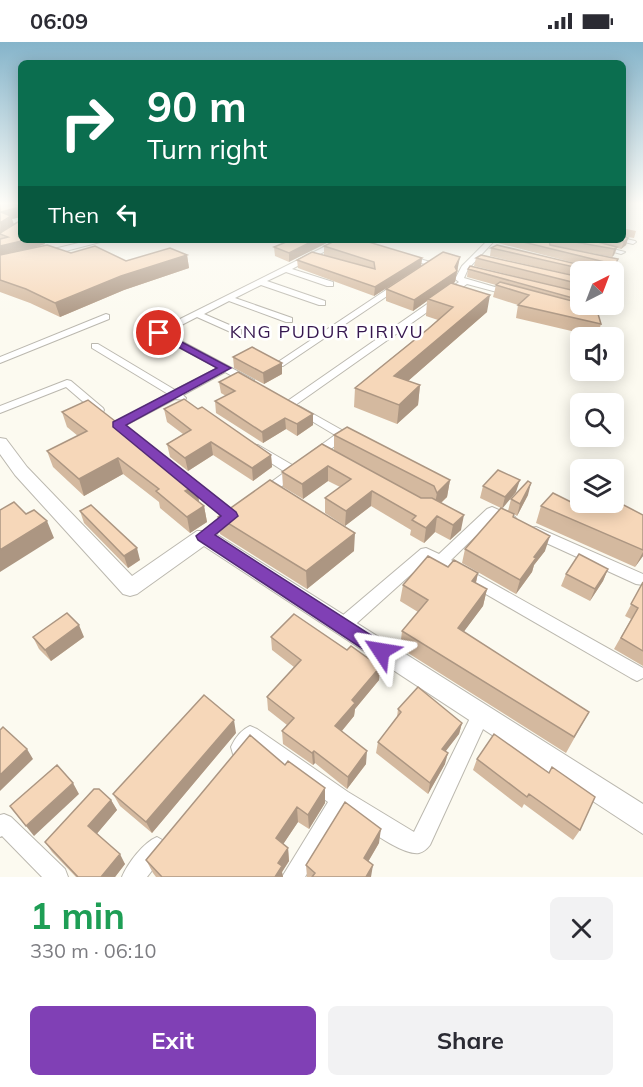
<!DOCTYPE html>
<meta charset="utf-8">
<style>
body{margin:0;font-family:Mulish,sans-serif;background:#f2f2f3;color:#2b2b33;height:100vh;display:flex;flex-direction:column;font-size:22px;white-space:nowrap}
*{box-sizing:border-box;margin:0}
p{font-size:20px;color:#7c7c81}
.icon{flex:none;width:33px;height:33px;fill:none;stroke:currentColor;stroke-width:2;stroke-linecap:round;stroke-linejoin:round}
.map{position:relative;height:835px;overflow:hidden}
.side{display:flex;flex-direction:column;background:#fff;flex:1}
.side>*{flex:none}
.guide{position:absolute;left:18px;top:18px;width:608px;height:183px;border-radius:9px;box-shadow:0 3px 15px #0003;background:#0b6e4f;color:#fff;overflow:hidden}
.needle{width:39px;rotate:42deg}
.fabs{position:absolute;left:570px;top:219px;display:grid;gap:12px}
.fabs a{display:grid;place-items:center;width:54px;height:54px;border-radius:9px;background:#fff;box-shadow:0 3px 15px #0003;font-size:30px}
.pin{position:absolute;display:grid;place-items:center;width:51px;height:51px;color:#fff;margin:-26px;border:3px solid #fff;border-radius:50%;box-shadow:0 2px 6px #0007}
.me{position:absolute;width:66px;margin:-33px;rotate:303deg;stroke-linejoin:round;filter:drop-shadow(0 0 4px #0008)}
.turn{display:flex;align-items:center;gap:21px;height:126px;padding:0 30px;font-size:27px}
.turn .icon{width:78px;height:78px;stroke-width:2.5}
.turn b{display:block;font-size:42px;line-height:51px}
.then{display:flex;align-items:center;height:57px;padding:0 30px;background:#0003;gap:12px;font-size:22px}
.round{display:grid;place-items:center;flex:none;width:63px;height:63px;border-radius:9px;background:#f2f2f3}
.summary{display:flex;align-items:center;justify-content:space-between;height:102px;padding:0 30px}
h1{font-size:36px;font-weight:700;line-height:45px;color:#1e9e55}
.action{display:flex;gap:12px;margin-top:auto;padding:12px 30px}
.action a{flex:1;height:69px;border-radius:9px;background:#8040b5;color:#fff;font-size:24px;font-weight:700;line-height:69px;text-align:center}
.action a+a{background:#f2f2f3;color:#2b2b33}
.status{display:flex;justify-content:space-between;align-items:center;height:42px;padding:0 30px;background:#fff;direction:ltr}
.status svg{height:16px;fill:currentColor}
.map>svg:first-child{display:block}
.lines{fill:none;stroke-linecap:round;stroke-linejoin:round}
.street-casing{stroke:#bbb8af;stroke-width:2}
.secondary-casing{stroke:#bbb8af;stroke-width:2}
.street{fill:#fff;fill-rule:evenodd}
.secondary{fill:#fff;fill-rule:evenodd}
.wall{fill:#d4b99f}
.shaded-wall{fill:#ac9682}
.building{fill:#f6d7b9;stroke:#ac9682;stroke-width:1.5}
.route{fill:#8040b5;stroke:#532a76;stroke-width:1.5}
.labels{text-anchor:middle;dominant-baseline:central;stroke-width:5;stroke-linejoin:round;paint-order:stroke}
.far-neighbourhood-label{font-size:18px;letter-spacing:1.5px;fill:#36174f;stroke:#fff}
</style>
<div class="status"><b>06:09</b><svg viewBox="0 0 49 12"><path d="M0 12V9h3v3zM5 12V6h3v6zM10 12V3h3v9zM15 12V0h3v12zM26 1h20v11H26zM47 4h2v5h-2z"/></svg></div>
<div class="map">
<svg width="643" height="835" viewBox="0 0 643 835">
<rect width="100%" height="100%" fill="#fcfaf0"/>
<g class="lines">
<g class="street-casing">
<path id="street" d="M622,196L635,199L636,200L633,202L620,199L619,198H622Z
M338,198H346L292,227L333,240V244H327L286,230L267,239L325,259V263H319L261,243L235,256L292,276V280H286L229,259L204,272L241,288V292H235L197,275L166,291L254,338V342H246L225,330L183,353L186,356L185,358L175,357L122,385H114L112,383L114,381L168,352L92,306V302H98L175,348L218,326L156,293V289Z
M488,198H495L468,227L464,236L512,250V254L467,242L294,364H286L285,362L286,360L459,240L455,237L462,224Z
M597,203L625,210L621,212L596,205Z
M402,212L434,221L424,232H418L417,230L425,222L402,216Z
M395,242L402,244L283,324H277L275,322Z
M106,272L109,273V277L0,321V315Z
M67,338L71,339L103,366L104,368L103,370H95L66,345L0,371V364Z
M299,364L347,391L349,393L318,417H310L308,414L310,411L335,393L295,369L294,367Z
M258,403L294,424L299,425L301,428L269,455H259L258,452L259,449L285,430L254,410L252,407L254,404Z
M185,433L189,434L239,473L209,498H199L197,494L222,474L181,440L179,437L181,434Z
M492,465L515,475L517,478L515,481L510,483L494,476L451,518L643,626V636L637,639L631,636L427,518L348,589L342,591L336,589L334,584L336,579L421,507L426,506L439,512L487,467Z
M536,485L643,532V543L636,542L531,494L529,490L531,486Z
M480,665L486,668L489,674L430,803C427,807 423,810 419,811C401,814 360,781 344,771L305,835H282L328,760L252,705L247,712L240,714L233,712L231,705C235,696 241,688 250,684L257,687L348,750L414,790L474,668Z
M4,772L11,775L65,827L68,835H42L2,794L0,795V773Z
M157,795L164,799L168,806L164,813L147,835H122C128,821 143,801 157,795Z"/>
</g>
<g class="secondary-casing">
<path id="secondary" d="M91,198H108L0,226V220Z
M0,396L6,397L27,425L132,534L197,489H211L643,762V792L204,504L137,552L130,554L123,552L15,433L0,412Z"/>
</g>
<use href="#street" class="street"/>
<use href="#secondary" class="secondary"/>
</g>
<path class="wall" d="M0,161L21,167V175L12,177L21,198H44L45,202L34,205L126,219L187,213L189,226L124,248L60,275L30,261L0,250Z
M622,186L636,189L634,196L622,194Z
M628,196L626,203L621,207L617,206L614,213L612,215L550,203L616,224L613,230H580V235L490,214L491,206L590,225L498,201V198H622Z
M291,198L289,220L275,214L274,205Z
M324,204L422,216L421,224L374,254L298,226L297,218L351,221L324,213Z
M476,216L580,242V262H593L591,264L601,282L597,295L516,276L518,263L493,255L496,243L467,235L468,227L542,241L474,224Z
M458,226L457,229L455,240L453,241L487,270L408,339L420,343L418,363L397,382L354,365L355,346L438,278L426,274L427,259L413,269L386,259V247Z
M233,315L282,321V332L264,342L234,326Z
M219,340L313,383L297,394L286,387L263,401L216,371L215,359L226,354L221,351Z
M164,367H198L271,413L272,425L253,439L213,413L188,429L170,415L167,402L183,392L167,380Z
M62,370L199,459V460L204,464L207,480L190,491L160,466L159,460L123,432L84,454L53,425L47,409L78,394L67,385Z
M334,393L450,438L447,455L441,461L461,488L450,498L435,490L424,501L410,493L411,488L371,464L345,484L325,471V456L340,445L328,439L303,457L283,445L282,430L334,408Z
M483,444L516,450L502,466L508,469L511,457L528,453L517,474L514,472L513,476L545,509L534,523L532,530L516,552L462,521L465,507L501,466L480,456Z
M575,462L643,473V514L635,525L536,481L541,464Z
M80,469L140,518L128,526L84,481Z
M218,475L354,509L307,547L220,492Z
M448,525L478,531L476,541L487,547L483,564L463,590L589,670L566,711L400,606L402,589L418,570L400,559L403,543Z
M608,527L603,539L590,559L561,544L566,532Z
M643,540V624L614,607L631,577L625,574Z
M33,595H84L51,619L39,607Z
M271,595L347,608L380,625L379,638L355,667L354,674L342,689L366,722L347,747L315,721L313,723L283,702L282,689L287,683L268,668L267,655L294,625L272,608Z
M398,667L462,681L459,692L445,709V722L428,752L376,711L378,700L397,675Z
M236,691L152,791L120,764L113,752Z
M494,692L580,788L573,798L524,762L522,766L473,728L477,717Z
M285,723L325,746V761L309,787L298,780L283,802L288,806L289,819L282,830L283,835H156L153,831L146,818Z
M111,758L117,768L97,791L125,822L115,835H76L52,810L45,800Z
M379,801L368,820L371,835H307L306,823Z"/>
<path class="shaded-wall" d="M20,165L21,175L12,177L14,184L0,192L1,170Z
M628,196L626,203L621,207L624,200Z
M26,198H44L45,202L0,218V204Z
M315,198H333L289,220V211Z
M617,205L614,213L612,215L614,207Z
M187,213L189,226L124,248L60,275L55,261L121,234Z
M460,215L455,240L430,258L428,257L427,259L413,269L414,258L455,225Z
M422,216L421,224L374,254L375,245Z
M618,234L615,242L614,244V238Z
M490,253L487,270L392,353L394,334Z
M282,321V332L264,342L263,331Z
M420,343L418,363L397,382L399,363Z
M313,372V383L297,394V382Z
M285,376L286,387L263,401L262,390Z
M211,400L213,413L188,429L185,416Z
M271,413L272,425L253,439L252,426Z
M118,416L123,432L84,454L79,437Z
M328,424V439L303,457L302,442Z
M450,438L447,455L434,467L437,451Z
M520,438L516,450L502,467L505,455Z
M531,441L528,453L517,474L520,462Z
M197,443L199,459L189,466L185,449Z
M372,449L371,464L345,484L346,469Z
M204,464L207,480L190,491L187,475Z
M464,473L461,488L450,498L453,483Z
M437,474L435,490L424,501L426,486Z
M47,479L54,496L0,530V508Z
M355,491L354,509L307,547L306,529Z
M550,494L545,509L534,523L532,530L516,552L520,538L534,515Z
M137,506L140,518L128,526L124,514Z
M643,510V514L635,525Z
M608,527L603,539L590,559L595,547Z
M478,531L474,548L472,539Z
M487,547L483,564L454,603L458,586Z
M79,583L84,595L51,619L45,608Z
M380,625L379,638L355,667L354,674L335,697V684L352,658Z
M234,678L236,691L152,791L146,780Z
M462,681L459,692L439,718L442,707Z
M27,707L33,717L0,749V733Z
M314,709L315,721L313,723L312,711Z
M367,709L366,722L347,747L348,735Z
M448,711L445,722L428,752L430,741Z
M73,741L79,752L34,794L26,784Z
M325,746V761L309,787L308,773Z
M111,758L117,768L95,794L88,784Z
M297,765L298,780L278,810L276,796Z
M381,787L379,801L362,830L364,816Z
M288,806L289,819L282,830L283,835H275L278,821Z
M120,812L125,822L115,835H101Z
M373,823L371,835H366Z"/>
<path class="building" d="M0,161H13L20,165L1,170L11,174L0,181Z
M20,176L21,177V198H26L0,204V197L8,195L0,192V191L18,180Z
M622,194L628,196L624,200L617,198H622Z
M291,198H315L289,211L274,205Z
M337,198H362L422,216L375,245L297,218L312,210L375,227L374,220L324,204Z
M515,198H549L550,203L618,217L613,226L609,230H583V227L491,206L497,203L589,225H604L605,220Z
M564,198H590L617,205L614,207Z
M47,203L71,211L95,204L126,219L170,206L187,213L121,234L55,261L26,247L0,238V213Z
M443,210L460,215L455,225L457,229L414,258L386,247Z
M481,213L580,235V242L476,216Z
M470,224L580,250V258L468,227Z
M500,240L580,261V262H586L596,265L601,282L518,263L529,253L496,243Z
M451,241L490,253L394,334L420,343L399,363L355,346L428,287L453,265L428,257Z
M252,305L282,321L263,331L233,315Z
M238,330L313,372L297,382L285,376L262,390L215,359L235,349L219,340Z
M184,357L198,367L202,365L271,413L252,426L211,400L185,416L167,402L191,388L164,367Z
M88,358L197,443L185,449L204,464L187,475L156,449L159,447L118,416L79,437L47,409L87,389L62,370Z
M347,385L450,438L437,451L434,444L334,393Z
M322,402L421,456H432L464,473L453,483L437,474L426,486L412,478L416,474L372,449L346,469L325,456L351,437L328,424L302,442L282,430Z
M498,428L520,438L505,455L483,444Z
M270,438L355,491L306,529L218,475Z
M528,439L531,441L520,462L511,457Z
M553,451L575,462L580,456V460H614V458L643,473V508L541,464Z
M14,460L26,472L34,468L47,479L0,508V468Z
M91,463L137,506L124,514L80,469Z
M501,466L514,472L513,475L550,494L534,515L536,516L520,538L465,507Z
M579,512L608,527L595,547L566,532Z
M428,514L448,525L454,518L478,531L472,539L487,547L458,586L589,670L574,695L402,589L428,558L403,543Z
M643,540V609L621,596L638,566L631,562Z
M67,571L79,583L45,608L33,595Z
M294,572L347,608L351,604L380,625L352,658L355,661L335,684L367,709L348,735L314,709L312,711L282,689L294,676L267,655L301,618L271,595Z
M418,645L462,681L442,707L448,711L430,741L378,700L401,670L398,667Z
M204,653L234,678L146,780L113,752Z
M3,685L27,707L0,733V688Z
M494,692L549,731L552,725L595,755L580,788L529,752L527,755L477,717Z
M250,693L285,723L288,719L325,746L308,773L297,765L276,796L288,806L278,821L282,824L275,835H162L146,818Z
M57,723L73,741L26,784L10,764Z
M94,747H99L111,758L88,784L120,812L101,835H78L45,800Z
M345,760L381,787L364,816L373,823L366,835H312L315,831L306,823Z"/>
<linearGradient id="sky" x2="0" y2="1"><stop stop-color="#85b4ca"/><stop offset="0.58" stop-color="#fefdf8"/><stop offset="1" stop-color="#fefdf8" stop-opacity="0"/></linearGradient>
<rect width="643" height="278" fill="url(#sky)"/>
<path class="route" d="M159,288L231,326L126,383L236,470L238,474L215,493L388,604L391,609L388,615L381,618L375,615L198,498L196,494L221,474L113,385V380L217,326L156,293L154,291Z"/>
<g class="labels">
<g class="far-neighbourhood-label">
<text x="327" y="289">KNG PUDUR PIRIVU</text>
</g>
</g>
</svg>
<div class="fabs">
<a><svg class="needle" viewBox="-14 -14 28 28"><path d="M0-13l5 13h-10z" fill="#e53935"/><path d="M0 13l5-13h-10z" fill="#7c7c81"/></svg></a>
<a><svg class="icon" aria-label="sound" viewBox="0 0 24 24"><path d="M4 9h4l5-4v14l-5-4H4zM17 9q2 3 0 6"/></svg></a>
<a><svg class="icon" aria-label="search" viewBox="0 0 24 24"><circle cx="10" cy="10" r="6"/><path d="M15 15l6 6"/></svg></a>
<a><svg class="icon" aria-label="layers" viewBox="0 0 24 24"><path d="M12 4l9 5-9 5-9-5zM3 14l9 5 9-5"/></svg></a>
</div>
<div class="pin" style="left:159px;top:291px;background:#d93025"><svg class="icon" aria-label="arrive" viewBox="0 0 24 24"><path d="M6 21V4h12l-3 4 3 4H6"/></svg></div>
<svg class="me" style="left:381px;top:609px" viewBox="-20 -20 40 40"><path d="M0-17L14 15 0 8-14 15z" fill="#8040b5" stroke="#fff" stroke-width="4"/></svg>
<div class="guide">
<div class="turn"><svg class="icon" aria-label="right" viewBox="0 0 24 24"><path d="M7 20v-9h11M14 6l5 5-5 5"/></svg><div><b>90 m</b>Turn right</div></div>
<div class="then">Then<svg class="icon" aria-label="left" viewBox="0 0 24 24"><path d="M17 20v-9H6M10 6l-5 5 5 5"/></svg></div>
</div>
</div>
<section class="side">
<div class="summary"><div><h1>1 min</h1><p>330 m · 06:10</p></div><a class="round"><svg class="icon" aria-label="close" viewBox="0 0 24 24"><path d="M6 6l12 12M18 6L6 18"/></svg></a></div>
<div class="action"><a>Exit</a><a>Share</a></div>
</section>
